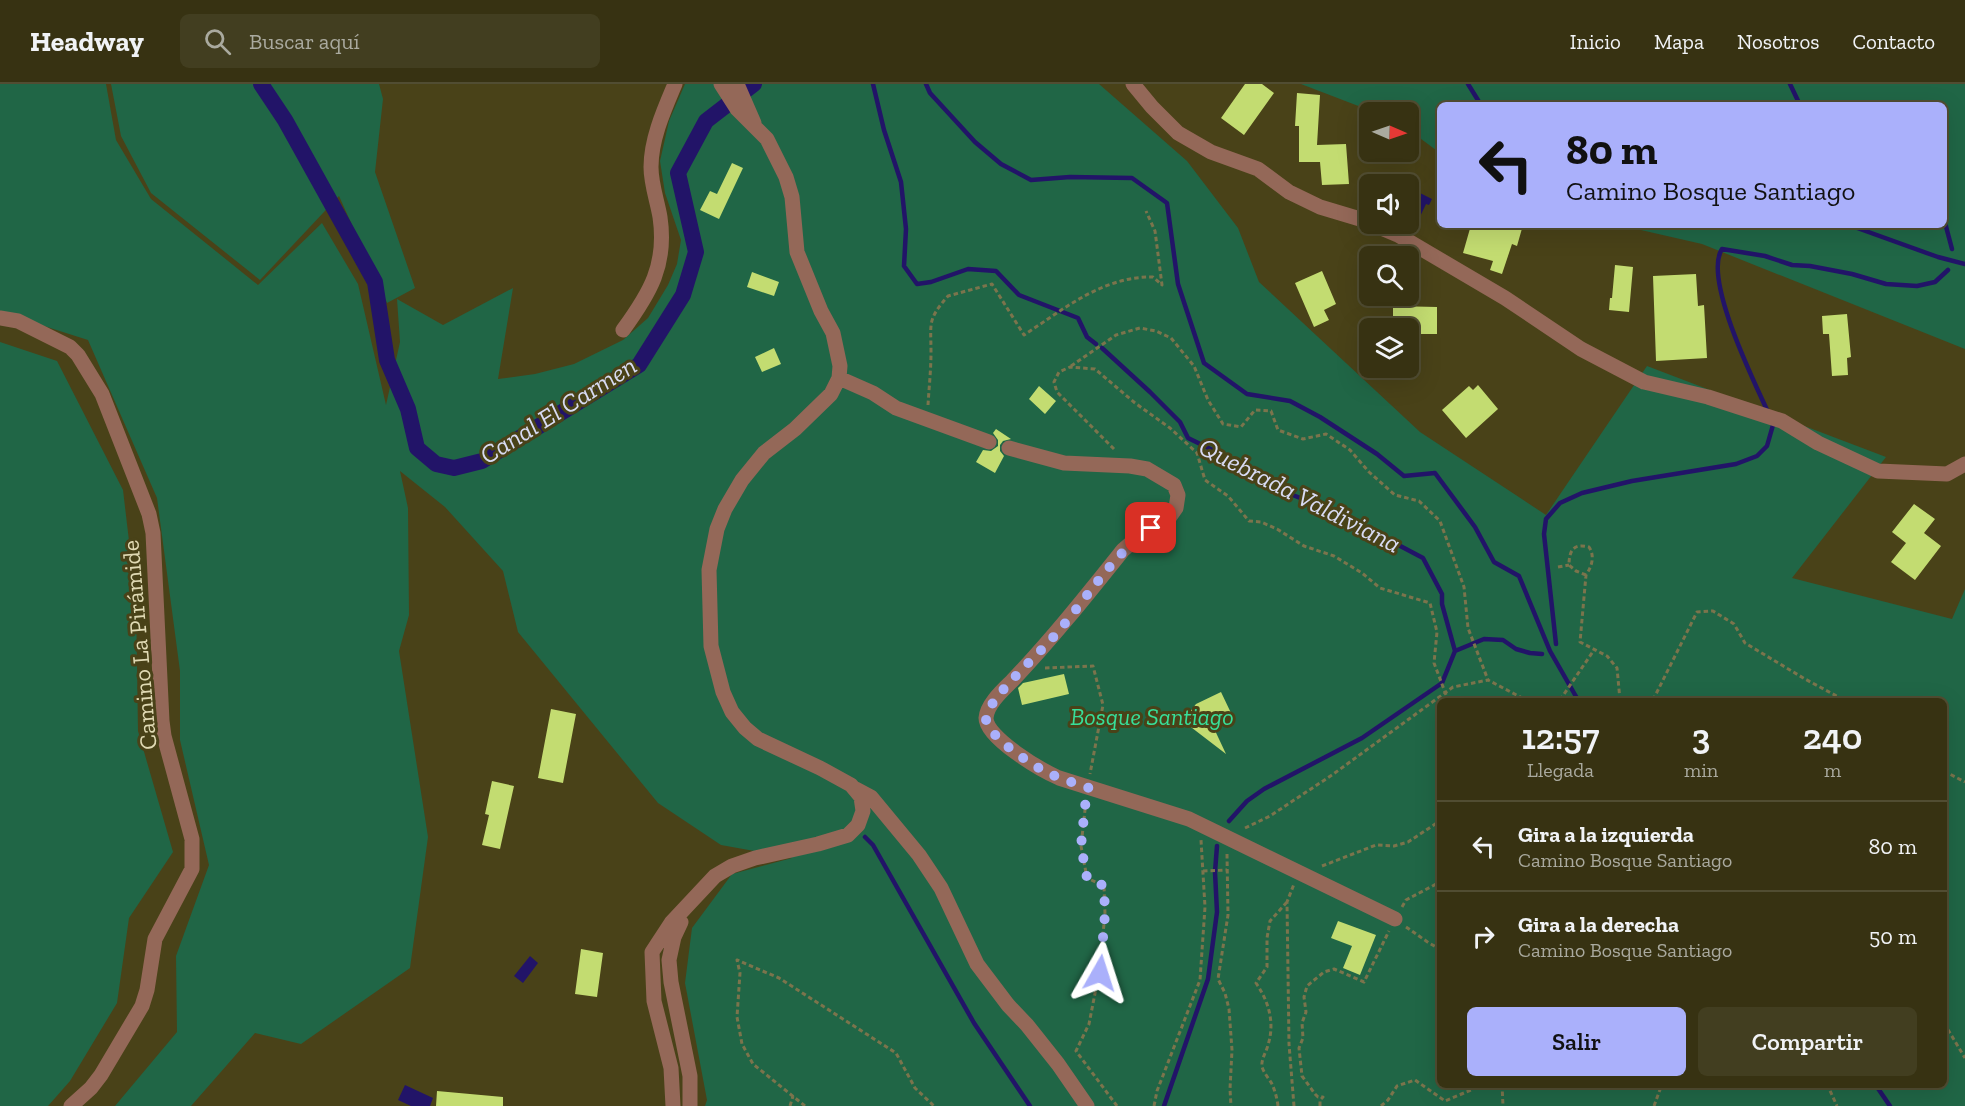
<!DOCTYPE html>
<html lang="es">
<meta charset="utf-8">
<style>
body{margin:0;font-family:"Zilla Slab",serif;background:#423e20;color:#f1f3f6;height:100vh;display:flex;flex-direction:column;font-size:22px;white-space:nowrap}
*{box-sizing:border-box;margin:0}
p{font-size:20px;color:#aaaa9f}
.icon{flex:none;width:33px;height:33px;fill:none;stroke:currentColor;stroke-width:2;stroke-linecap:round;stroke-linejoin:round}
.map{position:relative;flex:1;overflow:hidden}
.drawer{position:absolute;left:1437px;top:614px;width:510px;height:390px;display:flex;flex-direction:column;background:#373212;border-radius:9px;box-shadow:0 6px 24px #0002,0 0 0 2px #514d32}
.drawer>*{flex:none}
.banner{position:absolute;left:1437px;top:18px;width:510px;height:126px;border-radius:9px;box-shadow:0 6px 24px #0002,0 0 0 2px #514d32;background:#aab0fb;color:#111;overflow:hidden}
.needle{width:39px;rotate:92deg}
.tools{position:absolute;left:1359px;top:18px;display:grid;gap:12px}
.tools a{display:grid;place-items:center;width:60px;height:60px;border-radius:9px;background:#373212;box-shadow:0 6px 24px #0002,0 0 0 2px #514d32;font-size:30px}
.pin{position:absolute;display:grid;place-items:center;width:51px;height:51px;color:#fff;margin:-26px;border-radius:12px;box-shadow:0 3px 9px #0006}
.me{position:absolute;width:66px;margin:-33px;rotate:6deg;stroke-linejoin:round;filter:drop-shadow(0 0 4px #0008)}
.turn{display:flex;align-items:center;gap:21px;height:126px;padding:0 30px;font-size:27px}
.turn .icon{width:78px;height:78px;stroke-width:2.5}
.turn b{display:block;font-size:42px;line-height:51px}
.eta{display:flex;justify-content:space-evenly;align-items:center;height:102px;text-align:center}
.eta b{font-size:36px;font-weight:600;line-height:42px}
.cta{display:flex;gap:12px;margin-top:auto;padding:12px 30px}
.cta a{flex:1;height:69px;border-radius:9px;background:#aab0fb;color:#111;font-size:24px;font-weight:600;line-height:69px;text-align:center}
.cta a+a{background:#423e20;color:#f1f3f6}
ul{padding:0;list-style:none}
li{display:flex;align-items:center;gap:18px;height:90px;padding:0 30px;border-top:2px solid #514d32}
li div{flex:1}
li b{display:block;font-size:22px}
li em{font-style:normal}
header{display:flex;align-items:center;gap:36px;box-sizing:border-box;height:84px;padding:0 30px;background:#373212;border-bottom:2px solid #514d32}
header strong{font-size:28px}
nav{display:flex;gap:33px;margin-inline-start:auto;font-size:21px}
.search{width:420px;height:54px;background:#423e20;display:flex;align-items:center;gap:15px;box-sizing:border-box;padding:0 21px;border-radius:9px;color:#aaaa9f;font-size:22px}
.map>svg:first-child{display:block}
.green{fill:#206646;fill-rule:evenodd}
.water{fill:#221468}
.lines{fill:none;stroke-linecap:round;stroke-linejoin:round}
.stream{stroke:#221468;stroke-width:4.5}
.canal{stroke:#221468;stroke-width:16}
.building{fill:#c3dc71}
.path{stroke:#7b744c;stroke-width:3;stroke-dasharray:4.5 3;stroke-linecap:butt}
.minor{stroke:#946858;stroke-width:15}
.route{stroke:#aab0fb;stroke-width:10;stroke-dasharray:0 18}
.labels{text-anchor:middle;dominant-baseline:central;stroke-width:6;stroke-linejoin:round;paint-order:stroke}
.street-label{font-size:24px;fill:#e0dab4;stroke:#494218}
.park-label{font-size:24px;font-style:italic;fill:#37df99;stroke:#494218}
.water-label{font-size:26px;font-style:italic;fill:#d8dbf3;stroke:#494218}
</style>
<header>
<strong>Headway</strong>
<div class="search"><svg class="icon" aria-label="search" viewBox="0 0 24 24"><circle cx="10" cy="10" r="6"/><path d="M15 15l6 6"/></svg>Buscar aquí</div>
<nav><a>Inicio</a><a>Mapa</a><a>Nosotros</a><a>Contacto</a></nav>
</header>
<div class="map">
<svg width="1965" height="1022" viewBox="0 0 1965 1022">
<rect width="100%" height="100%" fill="#494218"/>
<path class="green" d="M0,0H106L116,56L151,115L258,201L322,139L358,200L386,321L400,258L397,215L443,241L513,204L498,295L535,290L574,280L623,256L648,234L668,201L677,180L681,156L665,109L660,77L669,37L685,0H1099L1187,77L1238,144L1259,198L1420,348L1546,431L1647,282L1886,373L1792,494L1952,535L1965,505V1022H705L707,1016L685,899L692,844L732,790L792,774L721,761L658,719L518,548L503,487L445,423L400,387L408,424L409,531L399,567L428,753L410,884L301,960L255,949L191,1022H115L177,948L176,872L209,781L180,656V587L157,414L88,256L0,228ZM1440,616H1944V1000H1440Z
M111,0H379L383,15L375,88L415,204L387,219L339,112L260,196L151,109L121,52Z
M1301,0H1965V265L1702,160L1619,141H1944V21H1440V69L1409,46L1408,28H1374Z
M0,258L57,277L123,406L136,516L138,647L173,768L129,834L117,919L70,997L48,1022H0Z"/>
<path class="water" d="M1420,109L1432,115L1429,121L1426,120L1418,137L1409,132Z
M530,872L538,879L523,899L514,892Z
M405,1001L433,1014L430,1022H411L398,1016Z"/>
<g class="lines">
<path class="stream" d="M873,0L884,46L901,98L906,145L904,182L917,200L931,198L968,185L996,187L1019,211L1078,234L1087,253L1096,260
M926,0L930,9L975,58L1001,80L1031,96L1070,93L1132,94L1167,119L1178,200L1204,279L1247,310L1290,317L1320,333L1377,370L1404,392L1435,389L1475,443L1494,478L1519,492L1550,567L1578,616
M1468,0L1481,21
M1790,0L1800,21
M1944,135L1952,165
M1849,141L1938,173L1965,180
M1102,264L1150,308L1180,338L1188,354L1243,381L1290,410L1334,427L1423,474L1442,510V520L1455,567L1442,599L1362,654L1264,705L1247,717L1229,737
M1767,326C1753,295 1703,194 1722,165L1765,172L1792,181L1810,182L1852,190L1886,200L1917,202L1935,198L1948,186
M1556,560L1544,450L1546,435L1560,419L1582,409L1632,397L1736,380L1757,372L1767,362L1773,341
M1455,567L1484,555L1503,556L1516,565L1530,569L1542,570
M865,753L873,761L974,939L1030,1022
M1875,1000L1890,1022
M1164,1022L1208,895L1217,828L1215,788L1217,762"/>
<path class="canal" d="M261,0L285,36L375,198L387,276L408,325L417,364L436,380L454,384L482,377L639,281L683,211L696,168L678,89L706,37L754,0"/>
</g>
<path class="building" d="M1245,0H1262L1274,9L1244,51L1221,34Z
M1297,9L1320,11L1317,61L1346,60L1349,100L1322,101L1320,78H1299V42H1295Z
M732,79L743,84L719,135L700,126L710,107L717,110Z
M1471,141H1523L1517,162L1512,160L1502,190L1490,186L1493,177L1463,169Z
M1615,181L1633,183L1629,228L1609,226L1610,214H1612Z
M1322,187L1336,220L1324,226L1329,236L1314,243L1295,199Z
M752,188L779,198L774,212L747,203Z
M1696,190L1698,222L1704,221L1707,274L1656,277L1653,192Z
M1393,222L1437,223V250H1408V244H1393Z
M1847,230L1851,273L1847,274L1848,291L1832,292L1829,250H1823L1822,232Z
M774,264L781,280L762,288L755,273Z
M1478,301L1498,325L1466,354L1442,326L1469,302L1473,306Z
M1039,302L1056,317L1045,330L1029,315Z
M996,345L1011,355L1003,357L1000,361V367L1004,372L995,389L976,378L983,366L991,367L998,362V356L993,349Z
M1914,420L1935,435L1924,449L1941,462L1915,496L1891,478L1906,459L1892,448Z
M1064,590L1069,610L1022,621L1018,604L1023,599Z
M1221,608L1231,629L1211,638L1226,670L1183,637L1196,620Z
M551,625L576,630L563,699L538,694Z
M492,697L514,702L500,765L482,761L489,731L485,730Z
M1338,837L1376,851L1360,891L1343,884L1352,862L1331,854Z
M581,865L603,869L597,913L575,910Z
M437,1007L503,1013V1022H436Z"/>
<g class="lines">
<path class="path" d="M1071,282L1116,251L1140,244L1156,247L1171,254L1194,282L1208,316L1223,340L1241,343L1255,326L1271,327L1278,346L1303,355L1326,350L1350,366L1369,388L1395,411L1419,417L1440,437L1464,503L1468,544L1488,596
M928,321C929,304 931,286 931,268C931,239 927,236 948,212L992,200L1024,251C1064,225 1103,192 1153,193L1162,201L1155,147L1146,127
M1114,365L1057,308L1054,298L1059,288L1070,283L1095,285L1135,319L1170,344L1197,369L1205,396L1228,412L1249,437L1261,438L1277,445L1304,462L1334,472L1362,489L1380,504L1430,519L1437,548L1434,579L1448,616
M1558,483L1569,481
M1586,491L1576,487L1569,481C1569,466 1574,459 1589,463C1595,472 1592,482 1586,491L1580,558L1607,572L1617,584L1620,616
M1045,584L1093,582L1103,621L1090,690
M1560,616L1594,566
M1653,616L1697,528L1713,527L1734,540L1745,559L1805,595L1844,616
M1944,687L1965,698
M1086,717L1081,762L1087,794L1104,802L1105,830L1099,889L1089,940L1076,967L1117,1022
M1245,744L1270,732L1332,691L1453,603L1488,596L1526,616
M1227,770L1228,831L1218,895L1225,909L1229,925L1232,966L1230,1005L1231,1022
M1322,782L1376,761L1394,762L1408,758L1440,737
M1203,787L1227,786
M1402,823L1406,816L1440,798
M1406,843L1429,859L1440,865
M1944,939L1965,974
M1502,1000L1503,1022
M1827,1000L1837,1022
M790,1022L793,1012
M805,1022L753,980L742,960L737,933L740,889L737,876L779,894L896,969L915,1004L934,1022
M1154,1022L1157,1007L1200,896L1205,823L1201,756
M1278,1022C1277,1014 1275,1007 1272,1000C1269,995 1264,989 1262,983C1261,975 1266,969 1268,961C1275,939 1269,918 1256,899L1267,883V854L1270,837L1287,818
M1294,1022L1289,960L1287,818L1294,800
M1320,1022V1016L1323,1013H1318L1315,1010L1302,992L1299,964L1303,954L1302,939L1306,928L1304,913L1307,902L1324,888L1334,885L1364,898L1389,847
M1381,1022L1388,1016L1397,1002L1415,996L1445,1017L1471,1006L1475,1000
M1654,1022L1662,1000"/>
<path class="minor" d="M737,0L754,39
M1133,0L1152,23L1178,49L1211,68L1258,85L1289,108L1320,123L1370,138
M1372,140L1398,151L1505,214L1581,265L1644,298L1708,313L1782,337L1818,359L1878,387L1947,390L1965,380
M0,234L18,237L70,263L78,271L102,310L149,430L153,449L162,637L164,652L192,755V785L155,855L147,906L142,922L101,991L91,1004L71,1022
M623,246C650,209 667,181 660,133C657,116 651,100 651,83C651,55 664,26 675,0
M839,294L873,309L896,324L989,358
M1009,364L1064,379L1130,382L1147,385L1174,401L1178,411L1176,424L1169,434L1137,454L1123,466C1087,511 1052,555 1012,597C1003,606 987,620 986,634C986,654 1041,686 1059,694L1189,735L1395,835
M856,705L871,713L919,771L941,804L977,880L1008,921L1027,941L1058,980L1087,1022
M681,838L674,853L669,876L671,898L690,992V1022
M673,1022L671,984L654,917L652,868L671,839L715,792L732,782L755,774L818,760L848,751L858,741L863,727L861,713L851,701L820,684L758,655L745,644L732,628L723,608L711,562L709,486L717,445L725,425L742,396L764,369L795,345L831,310L839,294L840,282L833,249L821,227L797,168L792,113L786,93L767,55L737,25L721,0"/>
</g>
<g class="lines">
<path class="route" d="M1100,889L1105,830L1104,802L1087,794L1081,762L1085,722L1089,704C1075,699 1060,695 1046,688C1032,681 987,652 986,635C985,619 1033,575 1045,562C1082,524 1107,475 1151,444"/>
</g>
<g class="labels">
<g class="street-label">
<text transform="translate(139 561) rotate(-95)">Camino La Pirámide</text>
</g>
<g class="park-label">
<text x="1152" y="632">Bosque Santiago</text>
</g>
<g class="water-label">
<text transform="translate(558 326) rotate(-32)">Canal El Carmen</text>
<text transform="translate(1300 411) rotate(27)">Quebrada Valdiviana</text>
</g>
</g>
</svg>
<div class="tools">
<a><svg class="needle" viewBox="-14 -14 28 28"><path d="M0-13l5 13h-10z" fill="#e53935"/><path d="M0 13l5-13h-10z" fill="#aaaa9f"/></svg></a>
<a><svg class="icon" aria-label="sound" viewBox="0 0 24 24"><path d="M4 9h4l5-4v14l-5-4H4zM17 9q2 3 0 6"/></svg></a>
<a><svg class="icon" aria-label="search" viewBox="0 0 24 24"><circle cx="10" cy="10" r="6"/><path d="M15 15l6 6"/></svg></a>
<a><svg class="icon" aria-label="layers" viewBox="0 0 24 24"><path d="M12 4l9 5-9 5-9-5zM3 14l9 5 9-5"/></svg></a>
</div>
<div class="pin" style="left:1151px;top:444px;background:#d93025"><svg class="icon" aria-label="arrive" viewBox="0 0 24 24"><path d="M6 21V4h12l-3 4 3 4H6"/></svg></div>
<svg class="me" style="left:1100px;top:889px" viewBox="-20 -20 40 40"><path d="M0-17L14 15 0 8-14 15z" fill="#aab0fb" stroke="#fff" stroke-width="4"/></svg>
<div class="banner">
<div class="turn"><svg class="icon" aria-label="left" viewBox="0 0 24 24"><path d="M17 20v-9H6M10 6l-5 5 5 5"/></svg><div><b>80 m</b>Camino Bosque Santiago</div></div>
</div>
<section class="drawer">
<div class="eta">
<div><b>12:57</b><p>Llegada</p></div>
<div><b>3</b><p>min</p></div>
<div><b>240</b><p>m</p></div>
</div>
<ul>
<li><svg class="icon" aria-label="left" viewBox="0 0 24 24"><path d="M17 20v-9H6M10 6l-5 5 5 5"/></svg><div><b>Gira a la izquierda</b><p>Camino Bosque Santiago</p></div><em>80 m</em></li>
<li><svg class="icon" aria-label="right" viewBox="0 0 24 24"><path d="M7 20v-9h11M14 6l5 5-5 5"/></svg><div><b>Gira a la derecha</b><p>Camino Bosque Santiago</p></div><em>50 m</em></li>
</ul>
<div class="cta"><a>Salir</a><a>Compartir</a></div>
</section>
</div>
